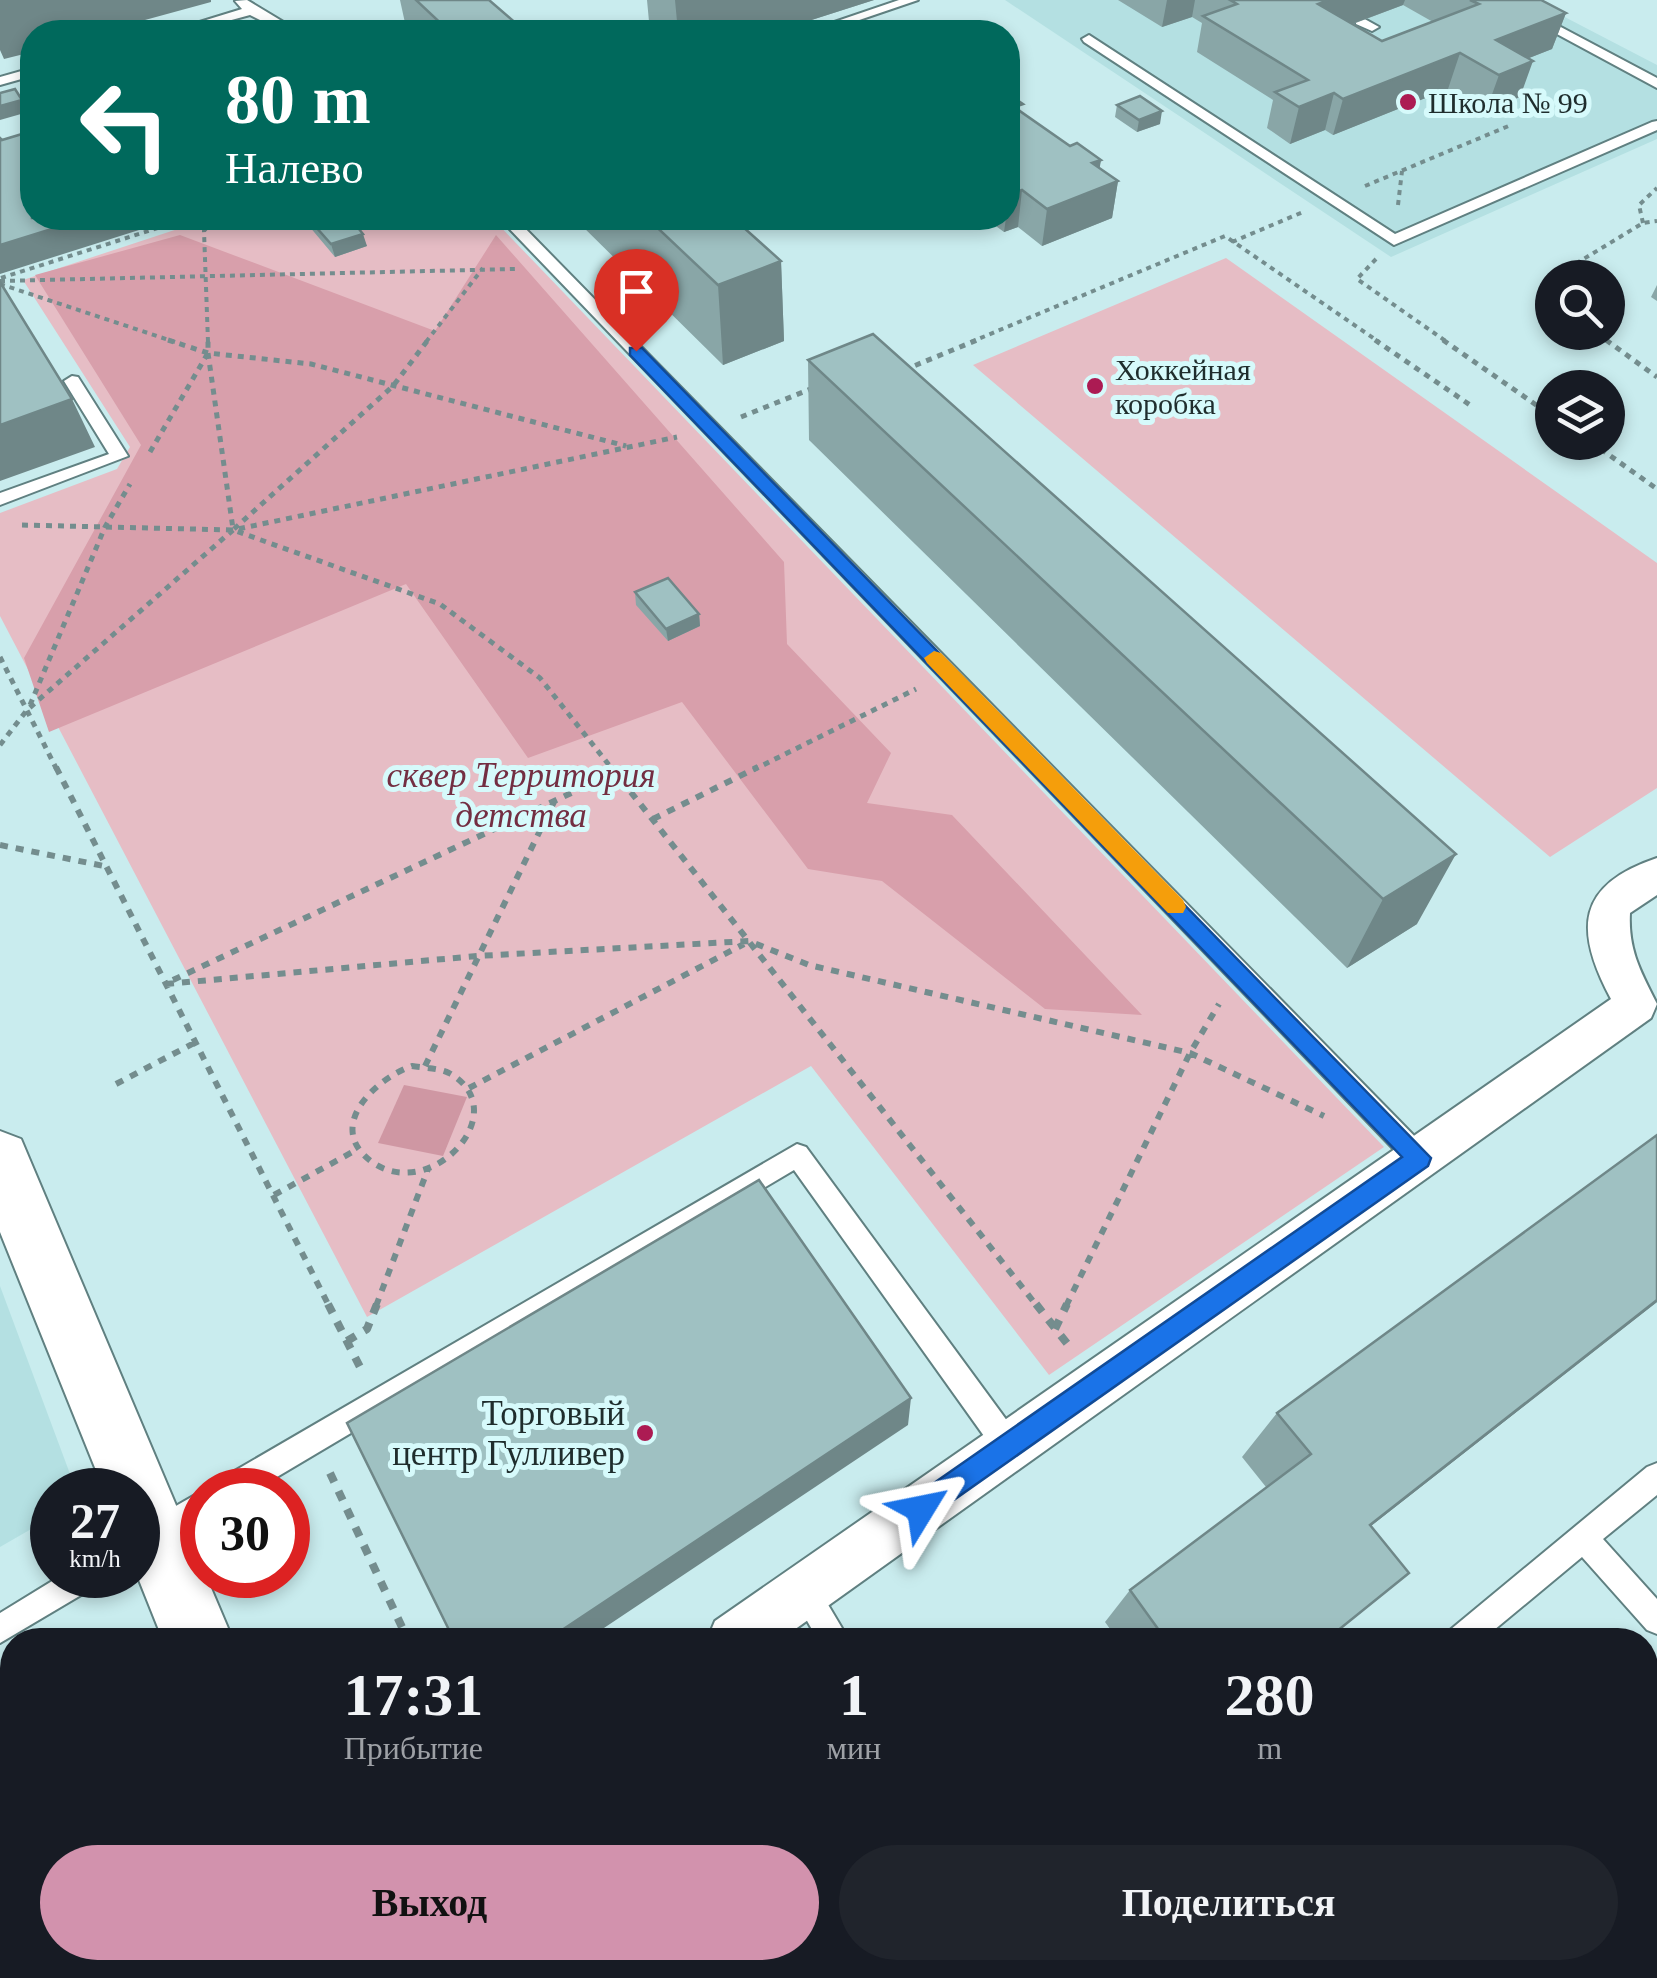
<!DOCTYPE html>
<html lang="ru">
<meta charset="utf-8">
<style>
body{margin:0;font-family:"Times New Roman",serif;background:#20242c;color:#f1f3f6;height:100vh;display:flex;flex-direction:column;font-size:38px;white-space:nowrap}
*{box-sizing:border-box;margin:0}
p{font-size:32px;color:#9ea1a6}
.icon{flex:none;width:55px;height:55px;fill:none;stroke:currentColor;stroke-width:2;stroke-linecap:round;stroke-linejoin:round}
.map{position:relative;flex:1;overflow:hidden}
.sheet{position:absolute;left:0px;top:1628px;width:1658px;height:352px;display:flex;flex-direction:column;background:#171b24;border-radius:40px 40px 0 0;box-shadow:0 5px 15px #0003}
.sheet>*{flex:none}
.guide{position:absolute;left:20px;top:20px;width:1000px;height:210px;border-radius:40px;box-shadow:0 5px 15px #0003;background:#00695c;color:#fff;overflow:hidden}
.controls{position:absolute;left:1535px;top:260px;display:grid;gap:20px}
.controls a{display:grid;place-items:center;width:90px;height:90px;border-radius:50%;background:#171b24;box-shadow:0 5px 15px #0003;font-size:50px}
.speed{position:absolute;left:30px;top:1468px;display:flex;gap:20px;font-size:50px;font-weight:700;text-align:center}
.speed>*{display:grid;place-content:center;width:130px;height:130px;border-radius:50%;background:#171b24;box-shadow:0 5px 15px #0003;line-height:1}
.speed small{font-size:25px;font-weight:400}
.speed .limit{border:15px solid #d22;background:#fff;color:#111}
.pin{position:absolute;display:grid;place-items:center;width:85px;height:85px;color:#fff;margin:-102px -42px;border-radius:50% 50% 50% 0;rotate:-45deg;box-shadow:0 0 10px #0007}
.pin .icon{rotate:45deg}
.me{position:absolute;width:110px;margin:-55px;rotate:55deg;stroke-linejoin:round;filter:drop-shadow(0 0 8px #0008)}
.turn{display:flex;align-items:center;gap:35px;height:210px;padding:0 40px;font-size:45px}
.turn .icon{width:130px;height:130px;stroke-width:2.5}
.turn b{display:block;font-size:70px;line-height:85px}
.eta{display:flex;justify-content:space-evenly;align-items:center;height:170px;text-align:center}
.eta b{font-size:60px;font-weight:600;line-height:70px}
.button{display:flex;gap:20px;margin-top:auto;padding:20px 40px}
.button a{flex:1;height:115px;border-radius:60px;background:#d292ad;color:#111;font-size:40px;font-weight:600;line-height:115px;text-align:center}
.button a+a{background:#20242c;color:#f1f3f6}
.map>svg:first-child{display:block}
.built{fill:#b4e0e2}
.green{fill:#e6bdc5}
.forest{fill:#d89fab}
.water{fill:#cf97a3}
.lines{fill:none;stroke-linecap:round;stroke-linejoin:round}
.lane-casing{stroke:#608081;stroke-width:4}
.street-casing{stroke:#608081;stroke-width:4}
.secondary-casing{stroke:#608081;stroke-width:4}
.path-far3{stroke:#748d8e;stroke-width:4;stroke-dasharray:5 5;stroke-linecap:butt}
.path-far2{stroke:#748d8e;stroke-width:5;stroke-dasharray:6 6;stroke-linecap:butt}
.path-far1{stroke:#748d8e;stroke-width:6;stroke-dasharray:8 8;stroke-linecap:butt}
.path{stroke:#748d8e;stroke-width:8;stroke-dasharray:10 10;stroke-linecap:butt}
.lane{fill:#fff;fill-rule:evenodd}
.street{fill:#fff;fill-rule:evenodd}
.secondary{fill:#fff;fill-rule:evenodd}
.wall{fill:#89a6a7;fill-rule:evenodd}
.shaded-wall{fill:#6f8788}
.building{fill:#9fc1c2;stroke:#6f8788;stroke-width:2.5}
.route{fill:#1a73e8;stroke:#114b97;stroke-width:2.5}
.slow{fill:#f59e0b}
.poi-dot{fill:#ac1b53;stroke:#d6fafb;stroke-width:4}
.labels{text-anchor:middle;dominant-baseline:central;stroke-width:10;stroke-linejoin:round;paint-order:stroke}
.far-poi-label{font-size:30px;fill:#1f2d2d;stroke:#d6fafb;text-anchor:start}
.park-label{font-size:35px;font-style:italic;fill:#732e42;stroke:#d6fafb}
.poi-label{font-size:35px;fill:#1f2d2d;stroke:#d6fafb;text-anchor:end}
</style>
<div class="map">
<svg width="1657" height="1978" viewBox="0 0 1657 1978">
<rect width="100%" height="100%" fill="#c9ecee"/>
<path class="built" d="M1005,0H1532L1657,65V139L1391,257Z
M0,1286L76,1490H52V1517L0,1547Z"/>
<path class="green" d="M211,218H492L1384,1147L1049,1375L811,1066L367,1317L0,616V513L117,469L130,447L23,280Z
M1226,258L1657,563V788L1550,857L973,365Z"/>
<path class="forest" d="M180,235L435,331L496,235L784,562L787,644L891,753L867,803L952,815L1142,1015L1045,1009L882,881L808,869L682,702L528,758L406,584L49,732L24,658L141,445L35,275Z"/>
<path class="water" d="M404,1085L467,1097L443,1156L378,1143Z"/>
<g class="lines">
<g class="lane-casing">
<path id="lane" d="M247,0L300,32H284L250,15L187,32H167L242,9L235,1Z
M899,0H918L824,32H805Z
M1494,0H1510L1657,78V88Z
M1361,17L1379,27L1372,31L1356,24V18Z
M1089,35L1395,234L1652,122L1657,121V130L1394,245L1084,42L1082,39Z
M32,68V76L0,85V77Z
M499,218H515L1428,1150L1431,1158L1428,1166L1419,1169L1410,1166Z
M72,376L78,377L128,456L0,505V493L109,454L64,381Z
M797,1144L806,1147L1019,1437L1022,1447L1019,1457L1009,1460L999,1457L794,1170L255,1490H215L219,1480Z
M1657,1463V1495L1603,1539L1657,1599V1634L1647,1630L1582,1557L1482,1640H1446L1450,1630L1647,1467Z
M202,1491V1520L158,1546L148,1542L144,1532L148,1522Z
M62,1575H102L98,1585L0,1643V1613Z
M804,1577L814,1581L849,1640H818L790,1591L794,1581Z
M572,1968H606L610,1978H576Z
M1021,1968H1056L1060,1978H1025Z"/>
</g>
<g class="street-casing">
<path id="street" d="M1657,858V895L1630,913C1628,950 1641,972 1657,1004L1651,1018L780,1640H707L715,1621L1611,999C1574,930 1576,885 1657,858Z"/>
</g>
<g class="secondary-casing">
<path id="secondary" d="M0,1131L21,1139L29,1158L233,1640H163L137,1575L138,1490H104L0,1232Z
M294,1968H372L376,1978H298Z"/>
</g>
<path class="path-far3" d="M1365,186L1511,125
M1398,205L1402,171
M271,218H279
M1643,223L1639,205L1657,188
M1232,242L1303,212
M1376,259L1357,279L1447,342
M1,278L189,218
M1564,278L1567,269L1643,223L1657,221
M0,281L515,269
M0,284L175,342
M1596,332L1610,342
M208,342L204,231L215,218
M426,342L483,268
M971,342L1225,236L1379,342"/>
<path class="path-far2" d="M168,340L208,353L311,364L626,446
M1375,340L1473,407
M1443,340L1552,416
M1606,340L1657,377
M208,353L233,529
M904,370L977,340
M741,417L813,388
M1591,442L1657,489
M150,452L208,353V340
M22,525L233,530L440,604L540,678L613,770
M234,529L393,386L428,340
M0,657L57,770
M30,705L105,527L130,484
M0,745L27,710L233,530L677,437
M753,770L916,689"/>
<path class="path-far1" d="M56,767L329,1306
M611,767L1037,1306
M653,819L758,767
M0,845L104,866
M173,980L616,772
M166,984L477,956L749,941L809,965L1190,1053L1324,1116
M412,1066C424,1068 439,1068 449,1073C517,1111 431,1204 372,1162C324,1127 375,1079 412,1066Z
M425,1066L554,802
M116,1084L196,1042
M469,1088L744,944
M274,1195L358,1149
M376,1306L428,1169
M1066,1306L1190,1053L1219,1004"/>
<path class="path" d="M328,1304L361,1369
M1036,1304L1069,1346
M1055,1329L1067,1304
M347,1341L367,1329L377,1304
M330,1473L408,1640
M0,1768L12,1808
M63,1968L66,1978
M499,1968L503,1978
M84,1978L99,1968"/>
<use href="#lane" class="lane"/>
<use href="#street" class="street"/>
<use href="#secondary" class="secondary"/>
</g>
<path class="wall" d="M400,0H489L526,32H407Z
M647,0H874L774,32H650Z
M1118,0H1541L1566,13L1552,49L1529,58L1520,97L1486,111L1448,89L1333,135L1325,130L1290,144L1267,128L1273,100L1197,52L1202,23L1192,17L1162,27ZM1403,5L1433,22L1382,41L1353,24Z
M1008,94L1022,112L1070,146L1101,160L1099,168L1118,181L1112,218L1042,246L1018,227L1004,232L985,218H1008Z
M1117,105L1160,124L1137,132L1115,117Z
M306,218H350L367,246L335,257L309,226Z
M574,218H733L781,261L784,341L723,365Z
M1657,285V301L1651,297Z
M808,360L1417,924L1347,968L809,440Z
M635,592L699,614L700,626L668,641L636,605Z
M1657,1135V1302L1371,1526L1326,1640H1118L1105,1622L1130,1590L1266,1487L1242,1457L1277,1413Z
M1199,1968H1417L1425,1978H1206Z"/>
<path class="shaded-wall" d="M0,0H211V2L101,32H32V52L4,59L0,50Z
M675,0H874L774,32H678Z
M1167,0H1195L1192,17L1162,27Z
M1329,0H1405L1403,5L1309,40L1318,4Z
M1566,13L1552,49L1494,72L1496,40Z
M1460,53L1448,89L1333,135L1343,99Z
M1533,61L1520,97L1486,111L1499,75Z
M1334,93L1325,130L1290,144L1299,107Z
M22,100L28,112L0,120V106Z
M1162,111L1160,124L1137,132L1139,120Z
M1101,160L1096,190L1118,181L1112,218L1042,246L1047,209L1092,163Z
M1022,190L1018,227L1004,232L1006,218H1008V195Z
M87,218H177L0,274V245Z
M363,234L367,246L335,257L331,244Z
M781,261L784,341L723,365L718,285Z
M72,399L95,447L0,481V425Z
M699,614L700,626L668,641L666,629Z
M1456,854L1417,924L1347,968L1383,899Z
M1657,1300V1302L1326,1561L1370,1525Z
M911,1398L908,1425L586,1640H547Z"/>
<path class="building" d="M416,0H489L526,32H450Z
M1230,0H1329L1318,4L1382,41L1479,4L1470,0H1541L1566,13L1496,40L1533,61L1499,75L1460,53L1343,99L1334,93L1299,107L1275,92L1308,80L1203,16L1237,4Z
M15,89L22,100L0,106V93Z
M1008,94L1023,104L1014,107L1070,146L1077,143L1101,160L1092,163L1118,181L1047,209L1022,190L1008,195Z
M1140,96L1162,111L1139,120L1117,105Z
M32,131V218H87L0,245V138L2,140Z
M308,218H350L363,234L331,244Z
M647,218H733L781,261L718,285Z
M0,282L72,399L0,425Z
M873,334L1456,854L1383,899L808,360Z
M668,578L699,614L666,629L635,592Z
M1657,1135V1300L1370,1525L1409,1573L1326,1640H1166L1130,1590L1311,1454L1277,1413Z
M759,1180L911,1398L547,1640H454L347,1423Z
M638,1968H892L898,1978H643Z
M1237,1968H1417L1425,1978H1244Z"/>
<path class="route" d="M630,348H642L1431,1158L1428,1166L921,1523L911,1519L907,1509L911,1499L1402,1157L630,355Z"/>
<path class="slow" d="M934,651L941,653L1183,900L1186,907L1183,913H1168L927,663L924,658Z"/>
<g class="poi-dot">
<circle cx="1408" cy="102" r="10"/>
<circle cx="1095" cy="386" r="10"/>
<circle cx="645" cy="1433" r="10"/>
</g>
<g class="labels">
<g class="far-poi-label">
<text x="1428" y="102">Школа № 99</text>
<text x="1115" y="369">Хоккейная<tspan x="1115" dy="34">коробка</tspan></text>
</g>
<g class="park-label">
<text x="521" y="775">сквер Территория<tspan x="521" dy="40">детства</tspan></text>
</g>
<g class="poi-label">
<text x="625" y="1413">Торговый<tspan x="625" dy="40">центр Гулливер</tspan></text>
</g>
</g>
</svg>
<div class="controls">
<a><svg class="icon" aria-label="search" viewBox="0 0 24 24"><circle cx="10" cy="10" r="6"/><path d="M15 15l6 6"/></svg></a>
<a><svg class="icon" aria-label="layers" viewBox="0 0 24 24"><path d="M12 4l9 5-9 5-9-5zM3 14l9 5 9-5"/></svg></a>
</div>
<div class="speed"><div>27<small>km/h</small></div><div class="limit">30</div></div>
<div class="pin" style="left:636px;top:351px;background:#d93025"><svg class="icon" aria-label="arrive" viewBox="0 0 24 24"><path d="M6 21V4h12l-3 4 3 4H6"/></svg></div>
<svg class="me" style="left:921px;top:1509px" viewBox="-20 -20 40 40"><path d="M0-17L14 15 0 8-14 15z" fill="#1a73e8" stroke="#fff" stroke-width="4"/></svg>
<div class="guide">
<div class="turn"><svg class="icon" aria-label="left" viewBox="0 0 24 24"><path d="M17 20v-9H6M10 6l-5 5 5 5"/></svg><div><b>80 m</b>Налево</div></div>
</div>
<section class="sheet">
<div class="eta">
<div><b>17:31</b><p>Прибытие</p></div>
<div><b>1</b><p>мин</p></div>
<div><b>280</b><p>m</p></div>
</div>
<div class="button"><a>Выход</a><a>Поделиться</a></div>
</section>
</div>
